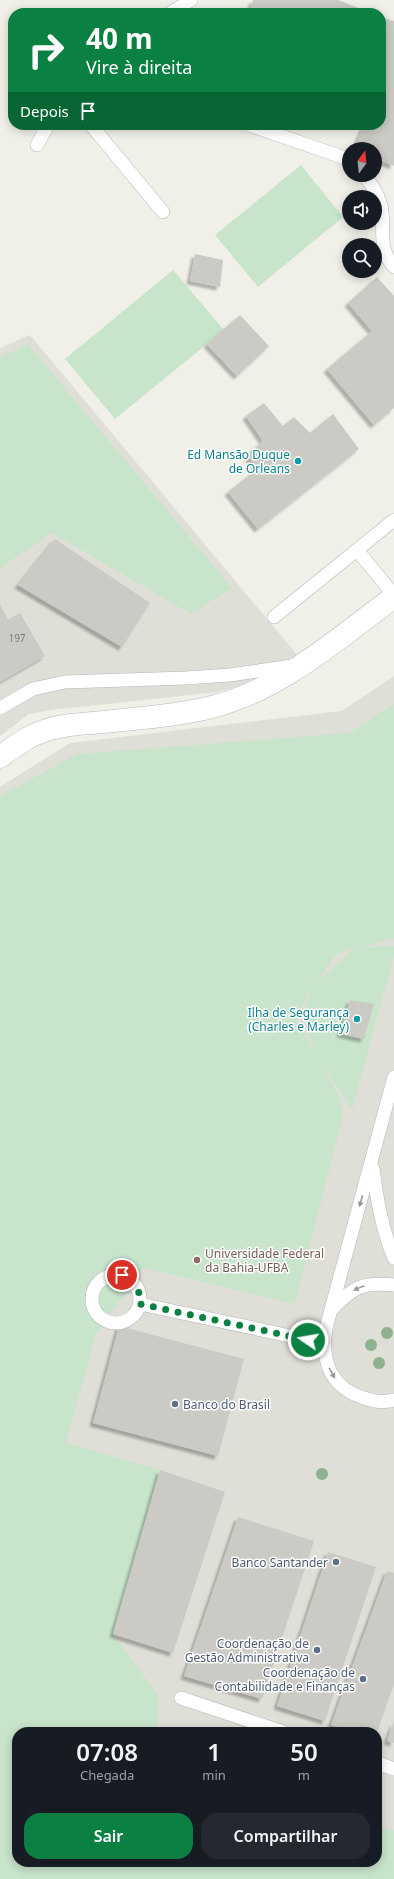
<!DOCTYPE html>
<html lang="pt">
<meta charset="utf-8">
<style>
body{margin:0;font-family:"Noto Sans",sans-serif;background:#242831;color:#f1f3f6;height:100vh;display:flex;flex-direction:column;font-size:15px;white-space:nowrap}
*{box-sizing:border-box;margin:0}
p{font-size:13px;color:#9ea1a6}
.icon{flex:none;width:22px;height:22px;fill:none;stroke:currentColor;stroke-width:2;stroke-linecap:round;stroke-linejoin:round}
.map{position:relative;flex:1;overflow:hidden}
.panel{position:absolute;left:12px;top:1727px;width:370px;height:140px;display:flex;flex-direction:column;background:#171b24;border-radius:16px;box-shadow:0 2px 10px #0003}
.panel>*{flex:none}
.banner{position:absolute;left:8px;top:8px;width:378px;height:122px;border-radius:16px;box-shadow:0 2px 10px #0003;background:#0b8043;color:#fff;overflow:hidden}
.needle{width:26px;rotate:15deg}
.fabs{position:absolute;left:342px;top:142px;display:grid;gap:8px}
.fabs a{display:grid;place-items:center;width:40px;height:40px;border-radius:50%;background:#171b24;box-shadow:0 2px 10px #0003;font-size:20px}
.pin{position:absolute;display:grid;place-items:center;width:34px;height:34px;color:#fff;margin:-17px;border:2px solid #fff;border-radius:50%;box-shadow:0 1px 4px #0007}
.me{position:absolute;width:44px;margin:-22px;rotate:282deg;stroke-linejoin:round;filter:drop-shadow(0 0 3px #0008)}
.turn{display:flex;align-items:center;gap:14px;height:84px;padding:0 12px;font-size:18px}
.turn .icon{width:52px;height:52px;stroke-width:2.5}
.turn b{display:block;font-size:28px;line-height:34px}
.then{display:flex;align-items:center;height:38px;padding:0 12px;background:#0003;gap:8px;font-size:15px}
.eta{display:flex;justify-content:space-evenly;align-items:center;height:68px;text-align:center}
.eta b{font-size:24px;font-weight:600;line-height:28px}
.button{display:flex;gap:8px;margin-top:auto;padding:8px 12px}
.button a{flex:1;height:46px;border-radius:16px;background:#0b8043;color:#fff;font-size:16px;font-weight:600;line-height:46px;text-align:center}
.button a+a{background:#242831;color:#f1f3f6}
.map>svg:first-child{display:block}
.education{fill:#dfded7;fill-rule:evenodd}
.green{fill:#c8e4cb;fill-rule:evenodd}
.building{fill:#cbcac4;filter:url(#shadow)}
.lines{fill:none;stroke-linecap:round;stroke-linejoin:round}
.lane-casing{stroke:#b5b7bb;stroke-width:14}
.street-casing{stroke:#b5b7bb;stroke-width:23}
.lane{stroke:#fff;stroke-width:13}
.street{stroke:#fff;stroke-width:22}
.tree{fill:#8eb190}
.oneway{fill:#97999c}
.route{stroke:#0b8043;stroke-width:7;stroke-dasharray:0 12.6}
.culture-dot{fill:#0f9aa8;stroke:#fff;stroke-width:1.5}
.education-dot{fill:#8d6e63;stroke:#fff;stroke-width:1.5}
.service-dot{fill:#5c6f8a;stroke:#fff;stroke-width:1.5}
.labels{text-anchor:middle;dominant-baseline:central;stroke-width:3;stroke-linejoin:round;paint-order:stroke}
.number-label{font-size:10px;fill:#7a7c7e}
.culture-label{font-size:12px;fill:#0d838f;stroke:#fff;text-anchor:end}
.education-label{font-size:12px;fill:#785e54;stroke:#fff;text-anchor:start}
.service-label{font-size:12px;fill:#4e5e75;stroke:#fff;text-anchor:end}
</style>
<div class="map">
<svg width="394" height="1879" viewBox="0 0 394 1879">
<defs>
<filter id="shadow"><feDropShadow dx="-3.5" dy="3.5" stdDeviation="1" flood-color="#0004"/></filter>
</defs>
<rect width="100%" height="100%" fill="#f0efe8"/>
<path class="education" d="M30,335L303,662L254,683L218,692L51,710L29,714L0,736V348Z
M394,676V1879H13L0,1865V787L70,743L342,711ZM17,1732H377V1862H17Z"/>
<path class="green" d="M301,165L343,217L258,287L215,235Z
M173,270L224,330L115,419L65,359Z
M28,344L232,588L191,614L52,533L0,568V357Z
M394,704V938L359,948L394,946V955L352,1110L316,1055L340,1098L343,1116L295,1304L144,1268L96,1334L66,1443L160,1470L113,1634L159,1697L156,1732H17V1862H377V1826L394,1831V1879H0V796L77,754L349,733ZM355,949L314,984L337,954ZM311,989L303,1020L314,1051L296,1019Z"/>
<path class="building" d="M253,0H338L372,13H249Z
M381,17L394,21V166L375,158V149H354L364,125H381Z
M195,254L223,260L220,287L190,281Z
M377,277L394,296V408L374,425L327,369L372,331L348,303Z
M240,315L269,346L237,376L207,344Z
M264,403L283,426L294,417L310,433L333,414L359,449L258,529L228,492L258,468L247,455L263,441L246,416Z
M55,539L150,603L122,647L18,585Z
M0,605L8,620L20,613L45,656L0,682Z
M350,1000L374,1004L364,1039L340,1034Z
M119,1326L244,1359L218,1456L93,1423Z
M160,1470L225,1492L173,1653L113,1634Z
M238,1517L314,1541L262,1699L184,1676Z
M328,1552L376,1567L325,1721L277,1706Z
M387,1571L394,1573V1684L377,1732H350L331,1725Z
M394,1721V1743L387,1741Z"/>
<g class="lines">
<g class="lane-casing">
<path id="lane" d="M170,13L191,0
M91,125L163,212
M249,125L345,158L349,162
M37,145L48,125
M364,175C371,184 378,193 381,205C386,228 376,246 394,267
M357,550L394,595
M274,617L394,520
M0,708L33,689L65,682L186,678L230,675L292,666
M394,1077L326,1328C321,1361 330,1387 364,1398C373,1401 385,1403 394,1400
M373,1169C377,1200 382,1229 394,1258
M92 1299a24 24 0 1 1 48 0a24 24 0 1 1-48 0Z
M140,1304L323,1343
M333,1308C354,1286 364,1282 394,1285
M181,1698L283,1732
M377,1763L394,1769"/>
</g>
<g class="street-casing">
<path id="street" d="M0,757C14,747 28,736 44,731C63,724 84,724 104,722C140,718 176,716 212,707C282,689 337,639 394,597"/>
</g>
<use href="#lane" class="lane"/>
<use href="#street" class="street"/>
</g>
<g class="tree">
<circle cx="387" cy="1333" r="6"/>
<circle cx="371" cy="1345" r="6"/>
<circle cx="379" cy="1363" r="6"/>
<circle cx="322" cy="1474" r="6"/>
</g>
<defs><path id="oneway-solid" d="M-6-.8H1V-3.2L6.5 0L1 3.2V.8H-6Z"/></defs>
<g class="oneway">
<use href="#oneway-solid" transform="translate(361 1201) rotate(105)"/>
<use href="#oneway-solid" transform="translate(359 1288) rotate(158)"/>
<use href="#oneway-solid" transform="translate(332 1373) rotate(61)"/>
</g>
<g class="lines">
<path class="route" d="M122,1275C136,1281 140,1289 140,1304L308,1340"/>
</g>
<g class="culture-dot">
<circle cx="298" cy="461" r="4"/>
<circle cx="357" cy="1019" r="4"/>
</g>
<circle class="education-dot" cx="197" cy="1260" r="4"/>
<g class="service-dot">
<circle cx="175" cy="1404" r="4"/>
<circle cx="336" cy="1562" r="4"/>
<circle cx="317" cy="1650" r="4"/>
<circle cx="363" cy="1679" r="4"/>
</g>
<g class="labels">
<g class="number-label">
<text x="17" y="638">197</text>
</g>
<g class="culture-label">
<text x="290" y="454">Ed Mansão Duque<tspan x="290" dy="14">de Orleans</tspan></text>
<text x="349" y="1012">Ilha de Segurança<tspan x="349" dy="14">(Charles e Marley)</tspan></text>
</g>
<g class="education-label">
<text x="205" y="1253">Universidade Federal<tspan x="205" dy="14">da Bahia-UFBA</tspan></text>
</g>
<g class="service-label">
<text x="183" y="1404" text-anchor="start">Banco do Brasil</text>
<text x="328" y="1562">Banco Santander</text>
<text x="309" y="1643">Coordenação de<tspan x="309" dy="14">Gestão Administrativa</tspan></text>
<text x="355" y="1672">Coordenação de<tspan x="355" dy="14">Contabilidade e Finanças</tspan></text>
</g>
</g>
</svg>
<div class="fabs">
<a><svg class="needle" viewBox="-14 -14 28 28"><path d="M0-13l5 13h-10z" fill="#e53935"/><path d="M0 13l5-13h-10z" fill="#9ea1a6"/></svg></a>
<a><svg class="icon" aria-label="sound" viewBox="0 0 24 24"><path d="M4 9h4l5-4v14l-5-4H4zM17 9q2 3 0 6"/></svg></a>
<a><svg class="icon" aria-label="search" viewBox="0 0 24 24"><circle cx="10" cy="10" r="6"/><path d="M15 15l6 6"/></svg></a>
</div>
<div class="pin" style="left:122px;top:1275px;background:#d93025"><svg class="icon" aria-label="arrive" viewBox="0 0 24 24"><path d="M6 21V4h12l-3 4 3 4H6"/></svg></div>
<svg class="me" style="left:308px;top:1340px" viewBox="-20 -20 40 40"><circle r="17" fill="#0b8043" stroke="#fff" stroke-width="3"/><path d="M0-11L8 9 0 5-8 9z" fill="#fff"/></svg>
<div class="banner">
<div class="turn"><svg class="icon" aria-label="right" viewBox="0 0 24 24"><path d="M7 20v-9h11M14 6l5 5-5 5"/></svg><div><b>40 m</b>Vire à direita</div></div>
<div class="then">Depois<svg class="icon" aria-label="arrive" viewBox="0 0 24 24"><path d="M6 21V4h12l-3 4 3 4H6"/></svg></div>
</div>
<section class="panel">
<div class="eta">
<div><b>07:08</b><p>Chegada</p></div>
<div><b>1</b><p>min</p></div>
<div><b>50</b><p>m</p></div>
</div>
<div class="button"><a>Sair</a><a>Compartilhar</a></div>
</section>
</div>
